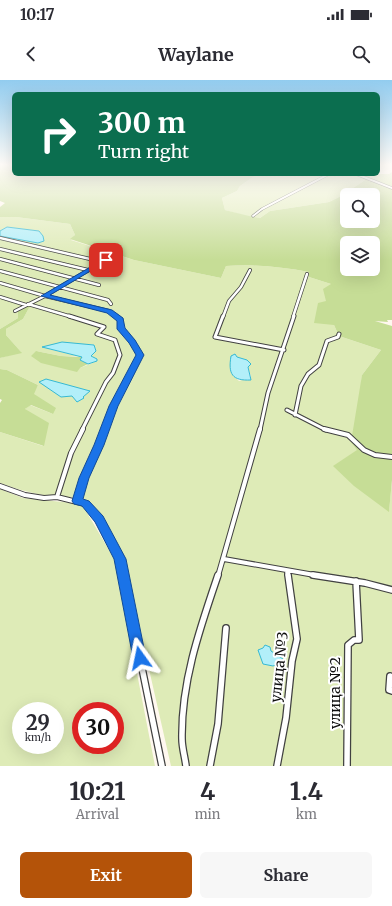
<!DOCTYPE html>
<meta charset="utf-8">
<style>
body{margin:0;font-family:Merriweather,serif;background:#f7f7f7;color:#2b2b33;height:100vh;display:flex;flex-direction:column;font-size:15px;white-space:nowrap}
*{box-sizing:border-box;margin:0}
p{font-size:13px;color:#7c7c81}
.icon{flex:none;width:22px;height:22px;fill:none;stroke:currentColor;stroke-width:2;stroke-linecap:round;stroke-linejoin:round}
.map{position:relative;height:686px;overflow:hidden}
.sheet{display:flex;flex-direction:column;background:#fff;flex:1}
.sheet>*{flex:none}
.hud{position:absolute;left:12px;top:12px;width:368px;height:84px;border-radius:6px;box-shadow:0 4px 16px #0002;background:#0b6e4f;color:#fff;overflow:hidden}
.controls{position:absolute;left:340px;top:108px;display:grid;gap:8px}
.controls a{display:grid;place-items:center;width:40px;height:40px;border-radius:6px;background:#fff;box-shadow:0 4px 16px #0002;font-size:20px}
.speed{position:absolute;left:12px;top:622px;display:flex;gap:8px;font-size:20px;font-weight:700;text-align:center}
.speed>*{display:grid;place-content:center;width:52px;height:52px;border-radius:50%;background:#fff;box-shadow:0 4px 16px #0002;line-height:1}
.speed small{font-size:10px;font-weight:400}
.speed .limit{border:6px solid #d22;background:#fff;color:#111}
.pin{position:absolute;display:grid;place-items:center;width:34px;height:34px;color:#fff;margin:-17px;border-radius:8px;box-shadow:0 2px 6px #0006}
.me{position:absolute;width:44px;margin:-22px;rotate:348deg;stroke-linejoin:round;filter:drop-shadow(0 0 3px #0008)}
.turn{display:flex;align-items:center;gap:14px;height:84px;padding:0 20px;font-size:18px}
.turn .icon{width:52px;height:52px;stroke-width:2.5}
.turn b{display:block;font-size:28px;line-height:34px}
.eta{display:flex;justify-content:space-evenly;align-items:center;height:68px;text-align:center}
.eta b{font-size:24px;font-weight:700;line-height:28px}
.action{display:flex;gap:8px;margin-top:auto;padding:8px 20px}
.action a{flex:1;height:46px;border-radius:6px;background:#b45309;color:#fff;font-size:16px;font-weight:700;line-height:46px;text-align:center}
.action a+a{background:#f7f7f7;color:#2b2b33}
.status{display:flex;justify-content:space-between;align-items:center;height:28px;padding:0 20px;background:#fff;direction:ltr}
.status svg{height:11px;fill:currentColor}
header{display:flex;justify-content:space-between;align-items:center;height:52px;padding:0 20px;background:#fff;font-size:18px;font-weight:700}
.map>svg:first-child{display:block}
.green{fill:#deebb7;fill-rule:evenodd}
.forest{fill:#c6dd96;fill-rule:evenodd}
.water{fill:#b2eff9;stroke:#36b9d3}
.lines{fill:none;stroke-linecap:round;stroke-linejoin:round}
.minor-far4-casing{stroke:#414141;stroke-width:3}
.minor-far3-casing{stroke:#414141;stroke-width:4}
.minor-far2-casing{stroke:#414141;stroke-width:5}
.minor-far1-casing{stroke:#414141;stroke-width:6}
.minor-casing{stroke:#414141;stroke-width:8}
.minor-far4{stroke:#fff;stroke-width:2}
.minor-far3{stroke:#fff;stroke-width:2.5}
.minor-far2{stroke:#fff;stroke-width:3}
.minor-far1{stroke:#fff;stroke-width:4}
.minor{stroke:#fff;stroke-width:5.5}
.route{fill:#1a73e8;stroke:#114b97}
.labels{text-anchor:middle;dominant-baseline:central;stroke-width:4;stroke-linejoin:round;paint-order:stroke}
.near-street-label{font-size:14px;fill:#0e0e0e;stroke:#fff}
</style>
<div class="status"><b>10:17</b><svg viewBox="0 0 49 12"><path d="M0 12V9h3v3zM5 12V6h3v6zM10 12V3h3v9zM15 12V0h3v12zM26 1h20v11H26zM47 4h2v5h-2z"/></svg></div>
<header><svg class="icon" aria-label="back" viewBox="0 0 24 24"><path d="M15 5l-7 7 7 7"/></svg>Waylane<svg class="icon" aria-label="search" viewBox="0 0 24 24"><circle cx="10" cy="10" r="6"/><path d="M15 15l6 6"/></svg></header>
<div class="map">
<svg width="392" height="686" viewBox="0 0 392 686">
<rect width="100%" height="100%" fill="#fff8ef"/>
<path class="green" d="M264,94H354L365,100L353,108V110L329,122L270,131L260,138L249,137L225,130L222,118L237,111L240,106L253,97Z
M0,137H16L70,144L75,155L71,160L134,180L221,198L226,186C255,184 281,187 309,192V197L331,204L334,245L339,256L381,270L362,295L357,370L389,431L392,400V686H171L124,479L102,438L82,417C49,418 31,414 0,403V352L43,366L25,329L30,325L53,334L33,314L38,305L7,290L0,289V278L21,272L6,255V249L23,239L29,228L36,223L18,231V238L0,249V156L38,163L39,151L7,147L0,151ZM90,264L94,265L96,271L91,277L97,281L80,288L36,271L61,276H77L49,269ZM237,277L247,280L251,284L248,287L251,297L239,301L235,297L231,292Z
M0,409L23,418L73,423L83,426L115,480L155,686H0ZM21,631H55V665H21ZM81,631H115V665H81Z"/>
<path class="forest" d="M0,84H14V94H264L253,97L240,106L237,111L222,118L225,130L249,136L260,138L270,131L329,122L353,110V108L365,100L354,94H389L392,92V240H387L388,242L375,241L392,246V400L389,432L354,406L333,386L357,370L351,362L362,295L381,270L339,256L334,245L314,243L318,223L326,221L323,209L331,204L309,197V192C281,187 255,184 226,186L221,198L134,180L70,159L75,155L70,144L16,137H0V127L5,123L0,121ZM347,115H373V141H347ZM347,163H373V189H347Z
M38,221L29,228L23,239L6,249V255L22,273L0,278V249L18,238V231Z
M36,271L61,276L83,277L80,280L88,284L80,288L77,292L41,283L31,276Z
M0,289L7,290L38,305L34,314L56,328L53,334L31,325L25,329L49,343L44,366L0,352V323L2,320L0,319Z"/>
<path class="water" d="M7,147L39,151L43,156L44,161L38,163L0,156V151Z
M62,262L94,265L96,271L91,276L97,279V281L88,284L80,280L82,277L42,267Z
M235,274L237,277L247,280L251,284L248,287L251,300C232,301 228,294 231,276Z
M46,299L90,311L83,317L84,318L77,322L72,316L61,317L39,302Z
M265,565L270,567L271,571L286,581L273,586L263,584L258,570L263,568Z"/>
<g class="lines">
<g class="minor-far4-casing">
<path id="minor-far4" d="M356,94L392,108
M253,136L262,129L329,94"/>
</g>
<g class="minor-far3-casing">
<path id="minor-far3" d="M0,158L103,182
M0,169L88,190
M114,175L45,216L109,231L117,237
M0,179L99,205
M0,191L108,220L111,224
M0,203L45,216L15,231
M0,217L26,225
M28,224L72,237
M223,237L229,221L241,207L250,190
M293,237L307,194"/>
</g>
<g class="minor-far2-casing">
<path id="minor-far2" d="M69,236L104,247L97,254L115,260L120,275L113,293L106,302L82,350
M223,236L215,257L284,270
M287,330L326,350
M295,335L301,306L308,294L319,285L327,261L338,257L339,254
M104,350L113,326L140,275L133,262L121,249V240L116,236
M260,350L268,313L294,236"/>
</g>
<g class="minor-far1-casing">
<path id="minor-far1" d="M324,349L348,355L364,370L375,375L392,377
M0,406L25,415L44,418L57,417L85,424L99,439L120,479L123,496
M57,417L71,373L83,349
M77,421L84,398L105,349
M224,479L320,496
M287,491L288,496
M218,496L260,349"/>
</g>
<g class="minor-casing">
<path id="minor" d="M123,495L162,686
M313,495L365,503L392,510
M390,596L389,610L392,611
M186,686C185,677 182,668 182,659C181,602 200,548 218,495
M210,686L218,644L226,548
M277,686L286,638L292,581L297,559L288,495
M347,686L348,565L354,560H359L356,501"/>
</g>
<use href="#minor-far4" class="minor-far4"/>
<use href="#minor-far3" class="minor-far3"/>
<use href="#minor-far2" class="minor-far2"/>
<use href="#minor-far1" class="minor-far1"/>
<use href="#minor" class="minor"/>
</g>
<linearGradient id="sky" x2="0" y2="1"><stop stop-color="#92ccef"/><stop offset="0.47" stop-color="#fffcf8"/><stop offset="1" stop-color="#fffcf8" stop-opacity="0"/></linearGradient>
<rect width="392" height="180" fill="url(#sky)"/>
<path class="route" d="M104,179L109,180L50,215L112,230L123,238L125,248L135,260L144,275L118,326L104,365L89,398L83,419L89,421L103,436L126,479L146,578L144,582L140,584L135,582L133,578L114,479L95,442L82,426L74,424L72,421L79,398L94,365L109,326L136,275L129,263L117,249V241L107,233L41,216Z"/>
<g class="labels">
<g class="near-street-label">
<text transform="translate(279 587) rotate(-84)">улица №3</text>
<text transform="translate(335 613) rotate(-90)">улица №2</text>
</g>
</g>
</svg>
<div class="controls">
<a><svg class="icon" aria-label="search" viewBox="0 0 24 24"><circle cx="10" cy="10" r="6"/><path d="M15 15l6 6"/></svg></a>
<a><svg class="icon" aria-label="layers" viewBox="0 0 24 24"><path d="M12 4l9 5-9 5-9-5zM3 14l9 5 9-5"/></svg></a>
</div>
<div class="speed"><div>29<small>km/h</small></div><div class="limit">30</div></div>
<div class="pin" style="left:106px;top:180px;background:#d93025"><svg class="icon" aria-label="arrive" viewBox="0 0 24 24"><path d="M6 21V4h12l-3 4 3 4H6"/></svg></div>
<svg class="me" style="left:140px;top:578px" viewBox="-20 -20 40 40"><path d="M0-17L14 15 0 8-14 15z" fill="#1a73e8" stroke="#fff" stroke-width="4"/></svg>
<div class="hud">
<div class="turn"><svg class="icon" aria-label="right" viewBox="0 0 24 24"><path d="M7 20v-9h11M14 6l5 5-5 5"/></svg><div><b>300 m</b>Turn right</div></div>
</div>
</div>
<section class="sheet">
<div class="eta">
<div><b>10:21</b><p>Arrival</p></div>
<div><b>4</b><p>min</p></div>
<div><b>1.4</b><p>km</p></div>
</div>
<div class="action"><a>Exit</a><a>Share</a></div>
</section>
